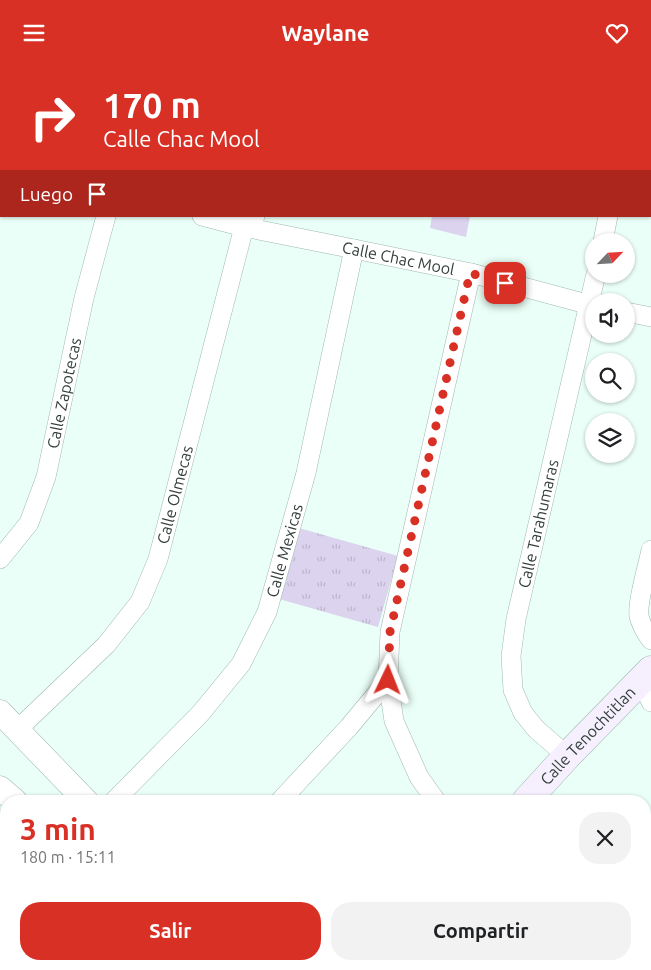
<!DOCTYPE html>
<html lang="es">
<meta charset="utf-8">
<style>
body{margin:0;font-family:Ubuntu,sans-serif;background:#f2f2f2;color:#202124;height:100vh;display:flex;flex-direction:column;font-size:19px;white-space:nowrap}
*{box-sizing:border-box;margin:0}
p{font-size:16px;color:#757577}
.icon{flex:none;width:28px;height:28px;fill:none;stroke:currentColor;stroke-width:2;stroke-linecap:round;stroke-linejoin:round}
.map{position:relative;flex:1;overflow:hidden}
.details{position:absolute;left:0px;top:730px;width:651px;height:175px;display:flex;flex-direction:column;background:#fff;border-radius:20px 20px 0 0;box-shadow:0 1px 4px #0004}
.details>*{flex:none}
.top-card{position:absolute;left:0px;top:0px;width:651px;height:152px;box-shadow:0 1px 4px #0004;background:#d93025;color:#fff;overflow:hidden}
.needle{width:32px;rotate:65deg}
.fabs{position:absolute;left:585px;top:168px;display:grid;gap:10px}
.fabs a{display:grid;place-items:center;width:50px;height:50px;border-radius:50%;background:#fff;box-shadow:0 1px 4px #0004;font-size:25px}
.pin{position:absolute;display:grid;place-items:center;width:42px;height:42px;color:#fff;margin:-21px;border-radius:10px;box-shadow:0 2px 8px #0006}
.me{position:absolute;width:55px;margin:-28px;rotate:2deg;stroke-linejoin:round;filter:drop-shadow(0 0 4px #0008)}
.turn{display:flex;align-items:center;gap:18px;height:105px;padding:0 20px;font-size:22px}
.turn .icon{width:65px;height:65px;stroke-width:2.5}
.turn b{display:block;font-size:35px;line-height:42px}
.then{display:flex;align-items:center;height:48px;padding:0 20px;background:#0003;gap:10px;font-size:19px}
.round{display:grid;place-items:center;flex:none;width:52px;height:52px;border-radius:20px;background:#f2f2f2}
.summary{display:flex;align-items:center;justify-content:space-between;height:85px;padding:0 20px}
h1{font-size:30px;font-weight:700;line-height:38px;color:#d93025}
.cta{display:flex;gap:10px;margin-top:auto;padding:10px 20px}
.cta a{flex:1;height:58px;border-radius:20px;background:#d93025;color:#fff;font-size:20px;font-weight:700;line-height:58px;text-align:center}
.cta a+a{background:#f2f2f2;color:#202124}
header{display:flex;justify-content:space-between;align-items:center;height:65px;padding:0 20px;background:#d93025;color:#fff;font-size:22px;font-weight:700}
.map>svg:first-child{display:block}
.grass{fill:url(#grass-tufts)}
.pitch{fill:#dcd3ee}
.lines{fill:none;stroke-linecap:round;stroke-linejoin:round}
.minor-casing{stroke:#9fb8af;stroke-width:20}
.tertiary-casing{stroke:#9fb8af;stroke-width:25}
.secondary-casing{stroke:#9fb8af;stroke-width:29}
.minor{stroke:#fff;stroke-width:19}
.tertiary{stroke:#fff;stroke-width:24}
.secondary{stroke:#f5effe;stroke-width:28}
.route{stroke:#d93025;stroke-width:9;stroke-dasharray:0 16.2}
.labels{text-anchor:middle;dominant-baseline:central;stroke-width:4.5;stroke-linejoin:round;paint-order:stroke}
.street-label{font-size:16px;fill:#343f3b;stroke:#eafff7}
</style>
<header><svg class="icon" aria-label="menu" viewBox="0 0 24 24"><path d="M4 6h16M4 12h16M4 18h16"/></svg>Waylane<svg class="icon" aria-label="heart" viewBox="0 0 24 24"><path d="M12 20l-8-8c-3-5 5-10 8-4 3-6 11-1 8 4z"/></svg></header>
<div class="map">
<svg width="651" height="905" viewBox="0 0 651 905">
<defs>
<pattern id="grass-tufts" width="24" height="20" patternUnits="userSpaceOnUse" patternTransform="scale(1.25)"><rect width="24" height="20" fill="#dcd3ee"/><path d="M3 7l-1-3M5 7V3M7 7l1-3M15 17l-1-3M17 17v-4M19 17l1-3" fill="none" stroke="#bdb6cd"/></pattern>
</defs>
<rect width="100%" height="100%" fill="#eafff7"/>
<path class="grass" d="M299,463L398,491L378,562L279,534Z"/>
<path class="pitch" d="M432,151H470L466,172L430,163Z"/>
<g class="lines">
<g class="minor-casing">
<g id="minor">
<path d="M630,0L634,1"/>
<path d="M62,1L63,0"/>
<path d="M219,1L221,0"/>
<path d="M392,1L393,0"/>
<path d="M650,6H651"/>
<path d="M0,23L1,24"/>
<path d="M0,75L1,73"/>
<path d="M650,132H651"/>
<path id="s1" d="M202,151L244,162L354,184L471,208L594,241"/>
<path d="M603,176L608,151"/>
<path d="M626,247L651,252"/>
<path d="M651,485C648,500 637,537 639,551C641,560 646,568 651,575"/>
<path id="s2" d="M0,494L29,458L46,412L84,233L106,151"/>
<path d="M641,615L651,637"/>
<path id="s3" d="M17,665L106,580L140,537L158,494L244,162L255,151"/>
<path id="s4" d="M567,691L536,664L523,648L513,625L511,591L516,554L596,209"/>
<path id="s5" d="M114,736L200,649L241,599L267,547L306,408L354,184"/>
<path d="M280,736L349,662L388,615"/>
<path d="M436,736L419,712L394,656L388,615L390,567L471,208"/>
<path d="M645,841L651,834"/>
<path d="M0,894L12,905"/>
<path d="M488,899L496,905"/>
<path d="M587,905L593,899"/>
</g>
</g>
<g class="tertiary-casing">
<path id="tertiary" d="M0,647L86,736
M0,723L15,736
M199,899L206,905
M238,899L244,905"/>
</g>
<g class="secondary-casing">
<g id="secondary">
<path id="s6" d="M526,736L567,691L651,605"/>
<path d="M376,905L381,899"/>
</g>
</g>
<use href="#minor" class="minor"/>
<use href="#tertiary" class="tertiary"/>
<use href="#secondary" class="secondary"/>
</g>
<g class="lines">
<path class="route" d="M388,615L390,567L470,208L505,218"/>
</g>
<g class="labels">
<g class="street-label">
<text stroke="none"><textPath href="#s1" startOffset="201">Calle Chac Mool</textPath></text>
<text stroke="none"><textPath href="#s2" startOffset="181">Calle Zapotecas</textPath></text>
<text stroke="none"><textPath href="#s3" startOffset="291">Calle Olmecas</textPath></text>
<text stroke="none"><textPath href="#s4" startOffset="256">Calle Tarahumaras</textPath></text>
<text stroke="none"><textPath href="#s5" startOffset="309">Calle Mexicas</textPath></text>
<text stroke="none"><textPath href="#s6" startOffset="90">Calle Tenochtitlan</textPath></text>
</g>
</g>
</svg>
<div class="fabs">
<a><svg class="needle" viewBox="-14 -14 28 28"><path d="M0-13l5 13h-10z" fill="#e53935"/><path d="M0 13l5-13h-10z" fill="#757577"/></svg></a>
<a><svg class="icon" aria-label="sound" viewBox="0 0 24 24"><path d="M4 9h4l5-4v14l-5-4H4zM17 9q2 3 0 6"/></svg></a>
<a><svg class="icon" aria-label="search" viewBox="0 0 24 24"><circle cx="10" cy="10" r="6"/><path d="M15 15l6 6"/></svg></a>
<a><svg class="icon" aria-label="layers" viewBox="0 0 24 24"><path d="M12 4l9 5-9 5-9-5zM3 14l9 5 9-5"/></svg></a>
</div>
<div class="pin" style="left:505px;top:218px;background:#d93025"><svg class="icon" aria-label="arrive" viewBox="0 0 24 24"><path d="M6 21V4h12l-3 4 3 4H6"/></svg></div>
<svg class="me" style="left:388px;top:615px" viewBox="-20 -20 40 40"><path d="M0-17L14 15 0 8-14 15z" fill="#d93025" stroke="#fff" stroke-width="4"/></svg>
<div class="top-card">
<div class="turn"><svg class="icon" aria-label="right" viewBox="0 0 24 24"><path d="M7 20v-9h11M14 6l5 5-5 5"/></svg><div><b>170 m</b>Calle Chac Mool</div></div>
<div class="then">Luego<svg class="icon" aria-label="arrive" viewBox="0 0 24 24"><path d="M6 21V4h12l-3 4 3 4H6"/></svg></div>
</div>
<section class="details">
<div class="summary"><div><h1>3 min</h1><p>180 m · 15:11</p></div><a class="round"><svg class="icon" aria-label="close" viewBox="0 0 24 24"><path d="M6 6l12 12M18 6L6 18"/></svg></a></div>
<div class="cta"><a>Salir</a><a>Compartir</a></div>
</section>
</div>
